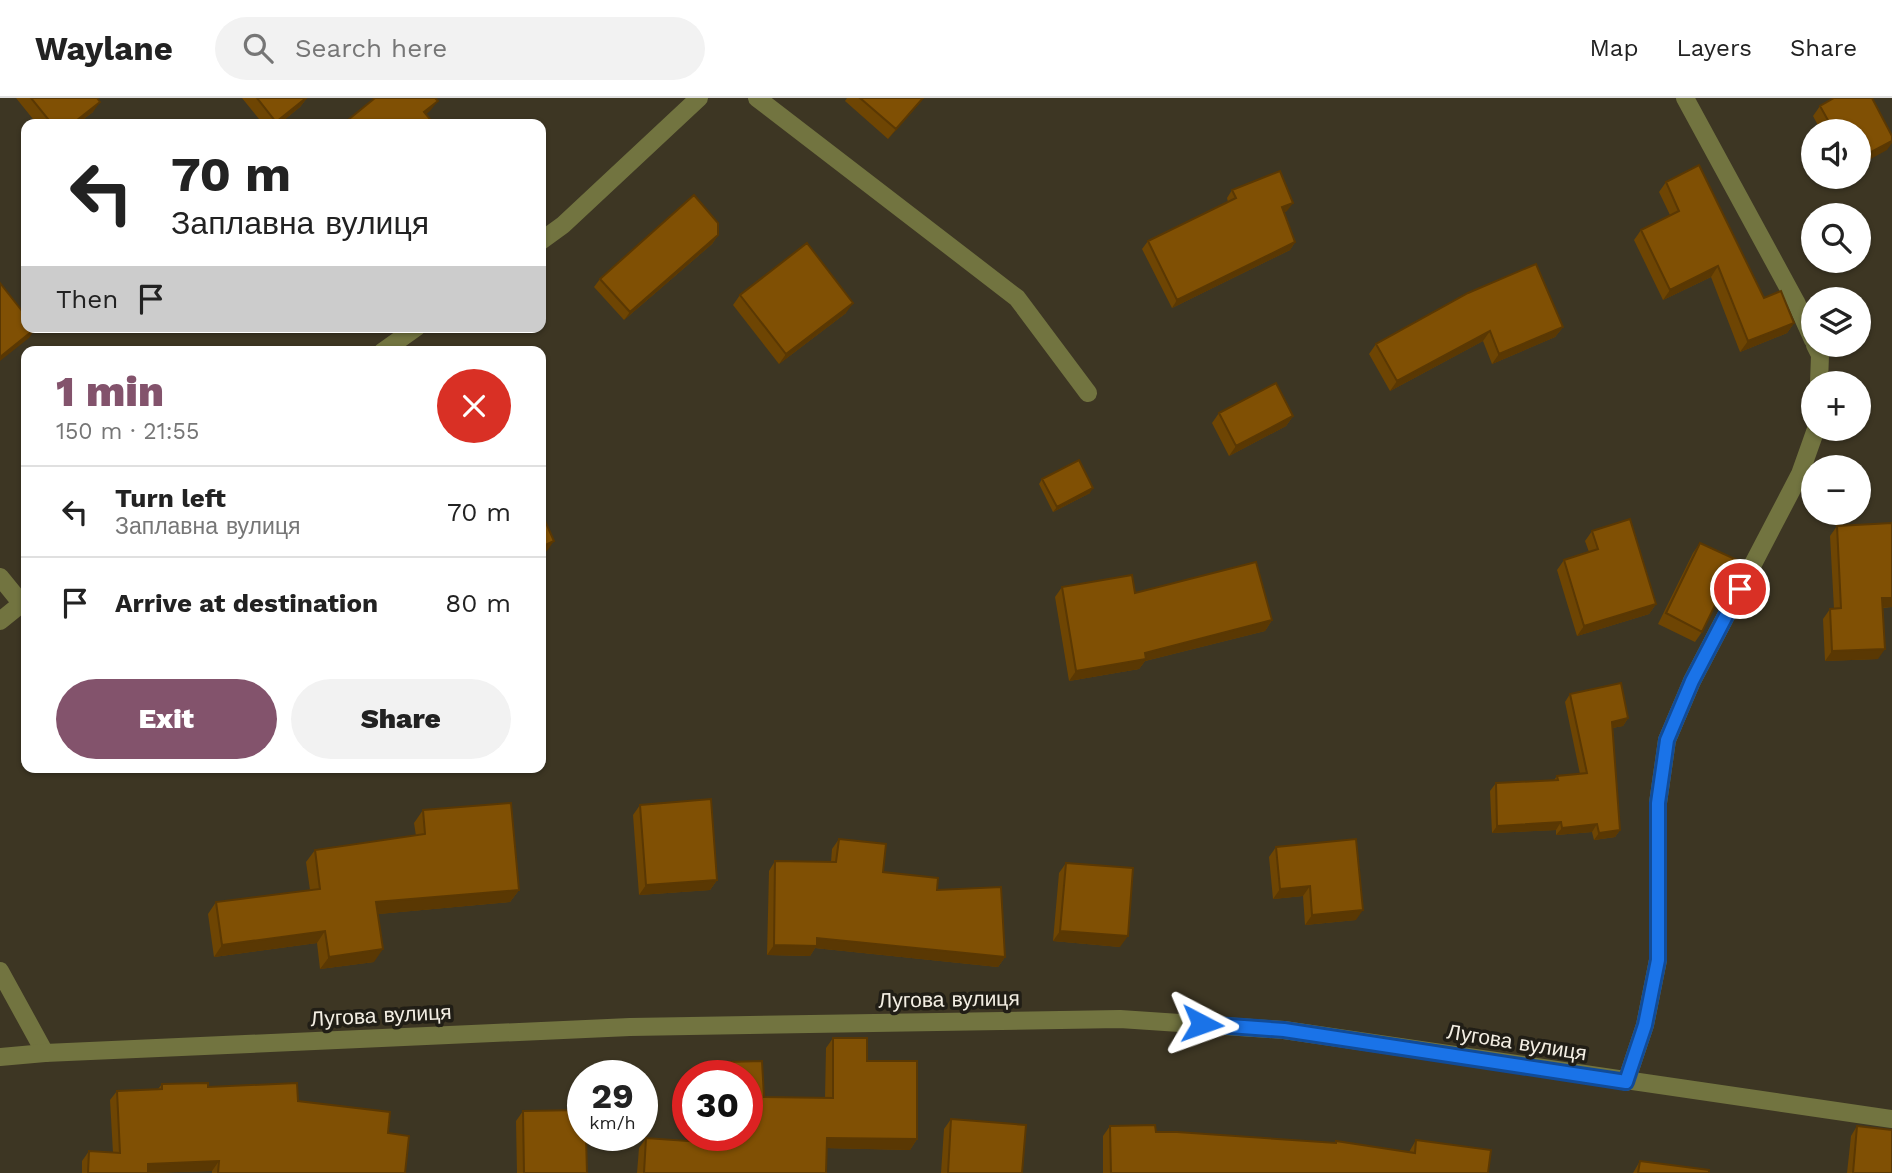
<!DOCTYPE html>
<meta charset="utf-8">
<style>
body{margin:0;font-family:"Work Sans",sans-serif;background:#f2f2f2;color:#222;height:100vh;display:flex;flex-direction:column;font-size:26px;white-space:nowrap}
*{box-sizing:border-box;margin:0}
p{font-size:23px;color:#767676}
.icon{flex:none;width:38px;height:38px;fill:none;stroke:currentColor;stroke-width:2;stroke-linecap:round;stroke-linejoin:round}
.map{position:relative;flex:1;overflow:hidden}
.details{position:absolute;left:21px;top:248px;width:525px;height:427px;display:flex;flex-direction:column;background:#fff;border-radius:14px;box-shadow:0 2px 5px #0004}
.details>*{flex:none}
.banner{position:absolute;left:21px;top:21px;width:525px;height:214px;border-radius:14px;box-shadow:0 2px 5px #0004;background:#fff;color:#222;overflow:hidden}
.controls{position:absolute;left:1801px;top:21px;display:grid;gap:14px}
.controls a{display:grid;place-items:center;width:70px;height:70px;border-radius:50%;background:#fff;box-shadow:0 2px 5px #0004;font-size:35px}
.speed{position:absolute;left:567px;top:962px;display:flex;gap:14px;font-size:35px;font-weight:700;text-align:center}
.speed>*{display:grid;place-content:center;width:91px;height:91px;border-radius:50%;background:#fff;box-shadow:0 2px 5px #0004;line-height:1}
.speed small{font-size:18px;font-weight:400}
.speed .limit{border:10px solid #d22;background:#fff;color:#111}
.pin{position:absolute;display:grid;place-items:center;width:60px;height:60px;color:#fff;margin:-30px;border:4px solid #fff;border-radius:50%;box-shadow:0 2px 7px #0007}
.me{position:absolute;width:77px;margin:-38px;rotate:94deg;stroke-linejoin:round;filter:drop-shadow(0 0 5px #0008)}
.turn{display:flex;align-items:center;gap:24px;height:147px;padding:0 35px;font-size:32px}
.turn .icon{width:91px;height:91px;stroke-width:2.5}
.turn b{display:block;font-size:49px;line-height:60px}
.then{display:flex;align-items:center;height:66px;padding:0 35px;background:#0003;gap:14px;font-size:26px}
.round{display:grid;place-items:center;flex:none;width:74px;height:74px;border-radius:37px;background:#f2f2f2}
.head{display:flex;align-items:center;justify-content:space-between;height:119px;padding:0 35px}
h1{font-size:42px;font-weight:800;line-height:52px;color:#83536c}
.button{display:flex;gap:14px;margin-top:auto;padding:14px 35px}
.button a{flex:1;height:80px;border-radius:42px;background:#83536c;color:#fff;font-size:28px;font-weight:800;line-height:80px;text-align:center}
.button a+a{background:#f2f2f2;color:#222}
ul{padding:0;list-style:none}
li{display:flex;align-items:center;gap:21px;height:91px;padding:0 35px;border-top:2px solid #e0e0e0}
li div{flex:1}
li b{display:block;font-size:26px}
li em{font-style:normal}
header{display:flex;align-items:center;gap:42px;box-sizing:border-box;height:98px;padding:0 35px;background:#fff;border-bottom:2px solid #e0e0e0}
header strong{font-size:33px}
nav{display:flex;gap:38px;margin-inline-start:auto;font-size:24px}
.search{width:490px;height:63px;background:#f2f2f2;display:flex;align-items:center;gap:18px;box-sizing:border-box;padding:0 24px;border-radius:38px;color:#767676;font-size:26px}
.map>svg:first-child{display:block}
.lines{fill:none;stroke-linecap:round;stroke-linejoin:round}
.lane{stroke:#727440;stroke-width:18}
.street{stroke:#727440;stroke-width:18}
.wall{fill:#6e4503}
.shaded-wall{fill:#5a3803}
.building{fill:#805004;stroke:#5a3803;stroke-width:2}
.route-casing{stroke:#114b97;stroke-width:18}
.route{stroke:#1a73e8;stroke-width:12}
.labels{text-anchor:middle;dominant-baseline:central;stroke-width:7;stroke-linejoin:round;paint-order:stroke}
.street-label{font-size:21px;fill:#f3eee3;stroke:#211e16}
</style>
<header>
<strong>Waylane</strong>
<div class="search"><svg class="icon" aria-label="search" viewBox="0 0 24 24"><circle cx="10" cy="10" r="6"/><path d="M15 15l6 6"/></svg>Search here</div>
<nav><a>Map</a><a>Layers</a><a>Share</a></nav>
</header>
<div class="map">
<svg width="1892" height="1075" viewBox="0 0 1892 1075">
<rect width="100%" height="100%" fill="#3d3623"/>
<g class="lines">
<path class="lane" d="M757,0L1017,200L1088,295
M0,873L45,955"/>
<path class="street" d="M1685,0L1796,204L1813,242
M541,143L563,127L699,0
M1815,247L1820,257L1819,285
M382,254L417,229
M0,479L22,506
M0,523L26,502
M0,959L45,955L630,929L1120,921L1284,932L1892,1021
M1626,984L1645,927L1658,862V705L1667,642L1692,583L1800,376L1816,331"/>
</g>
<path class="wall" d="M16,0H97L93,14L77,26H37Z
M242,0H307L300,9L279,26H263Z
M847,0H924L888,41L845,3Z
M1820,8L1887,52L1858,33H1821L1813,18Z
M1666,84L1764,200L1794,225L1787,235L1740,254L1711,179L1663,202L1634,142L1641,132L1670,117L1659,94Z
M1232,92L1287,113L1284,114L1295,144L1290,152L1172,210L1142,151L1148,143L1228,104L1227,100Z
M718,137L712,146L624,222L594,189L600,181Z
M1468,195L1563,229L1555,239L1492,266L1483,243L1390,293L1369,256L1376,246Z
M740,197L846,215L779,266L733,207Z
M1219,315L1293,318L1286,328L1229,358L1212,325Z
M1042,381L1090,395L1053,414L1039,386Z
M1892,425V509L1883,510L1878,561L1825,563L1823,521L1830,511H1834L1830,438L1837,428Z
M1592,433L1656,506L1649,516L1577,538L1557,472L1564,462L1589,454L1585,443Z
M1700,445L1702,534L1695,544L1658,526L1693,455Z
M1062,489L1135,495L1272,522L1265,533L1145,563L1139,571L1069,583L1055,499Z
M1570,596L1628,620L1623,628L1612,630L1620,732L1615,739L1594,742L1592,734L1556,737V732L1492,735L1490,693L1496,685L1554,682L1557,678L1580,676L1565,604Z
M640,707L717,782L710,792L639,797L633,717Z
M423,712L519,792L510,804L378,816L374,864L320,871L317,845L214,859L208,816L216,804L310,792L306,764L315,752L416,738L414,725Z
M839,741L883,774L937,792L1005,859L998,869L815,850L810,858L767,857L769,773L775,763L831,764L832,751Z
M1276,749L1356,822L1305,827L1303,798L1273,801L1269,759Z
M1066,765L1120,849L1053,843L1059,775Z
M833,940H867V963H917V1041L910,1052L827,1050L826,1075H637L639,1050L646,1040L722,1046L721,1038H747V978H719V974L726,964L762,963L764,999L825,1000L826,950Z
M162,986L208,989L298,1003L388,1035L405,1075H212V1073L148,1075H82V1063L89,1053L113,1055L110,1002L117,993L158,991Z
M523,1013L587,1075H517L516,1023Z
M951,1021L1022,1075H941L944,1031Z
M1110,1028L1156,1034L1334,1045L1336,1043L1409,1054L1416,1042L1488,1075H1103V1038Z
M1857,1028L1892,1075H1847L1851,1038Z
M1640,1063L1709,1075H1633Z"/>
<path class="shaded-wall" d="M307,0L300,9L279,26H275Z
M923,0H924L888,41L896,31Z
M438,3L430,13L417,24L424,14Z
M100,4L93,14L77,26H72Z
M1892,43V45L1887,52L1858,68V61Z
M1293,105L1287,113L1276,117L1282,109Z
M718,137L712,146L624,222L630,214Z
M1295,144L1290,152L1172,210L1177,202Z
M1718,168L1711,179L1663,202L1670,192Z
M853,205L846,215L779,266L786,256Z
M1794,225L1787,235L1740,254L1748,243Z
M1563,229L1555,239L1492,266L1499,256Z
M36,230L29,240L0,263V259Z
M1490,233L1483,243L1390,293L1397,283Z
M1293,318L1286,328L1229,358L1236,348Z
M1093,390L1090,395L1053,414L1057,409Z
M554,443L547,453L541,456V449Z
M1882,500H1892V509L1875,510Z
M1656,506L1649,516L1577,538L1584,528Z
M1272,522L1265,533L1145,563L1139,571L1069,583L1076,573Z
M1885,551L1878,561L1825,563L1832,553Z
M1628,620L1623,628L1606,631L1612,624Z
M1561,724L1556,732L1492,735L1497,728Z
M1597,726L1592,734L1556,737L1562,730Z
M1620,732L1615,739L1594,742L1599,735Z
M717,782L710,792L639,797L646,787Z
M1310,788L1303,798L1273,801L1280,791Z
M519,792L510,804L368,817L376,804Z
M1363,812L1356,822L1305,827L1312,817Z
M325,833L317,845L214,859L222,847Z
M1060,833L1128,838L1120,849L1053,843Z
M817,840L1005,859L998,869L815,850L810,858L767,857L774,847Z
M383,851L374,864L320,871L329,859Z
M827,1040L917,1041L910,1052L820,1050Z
M219,1063L212,1073L142,1075L148,1066Z"/>
<path class="building" d="M31,0H97L100,4L72,26H52Z
M257,0H306L276,24Z
M375,0H435L438,3L424,14L434,26H343Z
M860,0H923L896,31Z
M1834,0H1872L1892,38V43L1858,61V33H1834L1820,8Z
M1699,67L1764,200L1781,193L1794,225L1748,243L1718,168L1670,192L1641,132L1679,113L1666,84Z
M1280,73L1293,105L1282,109L1295,144L1177,202L1148,143L1236,100L1232,92Z
M694,97L718,125V137L630,214L600,181Z
M807,145L853,205L786,256L740,197Z
M1536,166L1563,229L1499,256L1490,233L1397,283L1376,246L1468,195Z
M0,185L26,218V229L36,230L0,259Z
M1276,285L1293,318L1236,348L1219,315Z
M1079,362L1093,390L1057,409L1042,381Z
M541,414L554,443L541,449Z
M1630,421L1656,506L1584,528L1564,462L1598,451L1592,433Z
M1892,425V500H1882L1885,551L1832,553L1830,511L1841,510L1837,428Z
M1700,445L1737,462L1702,534L1666,515Z
M1256,464L1272,522L1145,555L1146,561L1076,573L1062,489L1132,477L1135,495Z
M1621,585L1628,620L1612,624L1620,732L1599,735L1597,726L1562,730L1561,724L1497,728L1496,685L1558,682L1557,678L1587,675L1570,596Z
M711,701L717,782L646,787L640,707Z
M511,705L519,792L376,804L383,851L329,859L325,833L222,847L216,804L320,791L315,752L425,736L423,712Z
M839,741L886,746L883,774L938,780L937,792L1001,789L1005,859L817,840V848L774,847L775,763L836,764Z
M1356,741L1363,812L1312,817L1310,788L1280,791L1276,749Z
M1066,765L1133,770L1128,838L1060,833Z
M833,940H867V963H917V1041L827,1040L826,1075H644L646,1040L729,1046V1038H747V978H727L726,964L762,963L764,999L833,1000Z
M208,985V989L297,985L298,1003L390,1014L388,1035L409,1038L405,1075H218L219,1063L148,1066V1075H88L89,1053L120,1055L117,993L162,991V986Z
M583,1012V1038H586L587,1075H524L523,1013Z
M951,1021L1026,1027L1022,1075H948Z
M1155,1027L1156,1034H1177L1336,1045V1043L1415,1055L1416,1042L1491,1052L1488,1075H1111L1110,1028Z
M1857,1028L1892,1032V1075H1853Z
M1640,1063L1709,1072V1075H1638Z"/>
<g class="lines">
<g class="route-casing">
<path id="route" d="M1202,926L1284,932L1626,984L1645,927L1658,862V705L1667,642L1692,583L1740,491"/>
</g>
<use href="#route" class="route"/>
</g>
<g class="labels">
<g class="street-label">
<text transform="translate(949 901) rotate(-1)">Лугова вулиця</text>
<text transform="translate(381 917) rotate(-3)">Лугова вулиця</text>
<text transform="translate(1517 944) rotate(9)">Лугова вулиця</text>
</g>
</g>
</svg>
<div class="controls">
<a><svg class="icon" aria-label="sound" viewBox="0 0 24 24"><path d="M4 9h4l5-4v14l-5-4H4zM17 9q2 3 0 6"/></svg></a>
<a><svg class="icon" aria-label="search" viewBox="0 0 24 24"><circle cx="10" cy="10" r="6"/><path d="M15 15l6 6"/></svg></a>
<a><svg class="icon" aria-label="layers" viewBox="0 0 24 24"><path d="M12 4l9 5-9 5-9-5zM3 14l9 5 9-5"/></svg></a>
<a>+</a>
<a>−</a>
</div>
<div class="speed"><div>29<small>km/h</small></div><div class="limit">30</div></div>
<div class="pin" style="left:1740px;top:491px;background:#d93025"><svg class="icon" aria-label="arrive" viewBox="0 0 24 24"><path d="M6 21V4h12l-3 4 3 4H6"/></svg></div>
<svg class="me" style="left:1202px;top:926px" viewBox="-20 -20 40 40"><path d="M0-17L14 15 0 8-14 15z" fill="#1a73e8" stroke="#fff" stroke-width="4"/></svg>
<div class="banner">
<div class="turn"><svg class="icon" aria-label="left" viewBox="0 0 24 24"><path d="M17 20v-9H6M10 6l-5 5 5 5"/></svg><div><b>70 m</b>Заплавна вулиця</div></div>
<div class="then">Then<svg class="icon" aria-label="arrive" viewBox="0 0 24 24"><path d="M6 21V4h12l-3 4 3 4H6"/></svg></div>
</div>
<section class="details">
<div class="head"><div><h1>1 min</h1><p>150 m · 21:55</p></div><a class="round" style="background:#d93025;color:#fff"><svg class="icon" aria-label="close" viewBox="0 0 24 24"><path d="M6 6l12 12M18 6L6 18"/></svg></a></div>
<ul>
<li><svg class="icon" aria-label="left" viewBox="0 0 24 24"><path d="M17 20v-9H6M10 6l-5 5 5 5"/></svg><div><b>Turn left</b><p>Заплавна вулиця</p></div><em>70 m</em></li>
<li><svg class="icon" aria-label="arrive" viewBox="0 0 24 24"><path d="M6 21V4h12l-3 4 3 4H6"/></svg><div><b>Arrive at destination</b></div><em>80 m</em></li>
</ul>
<div class="button"><a>Exit</a><a>Share</a></div>
</section>
</div>
